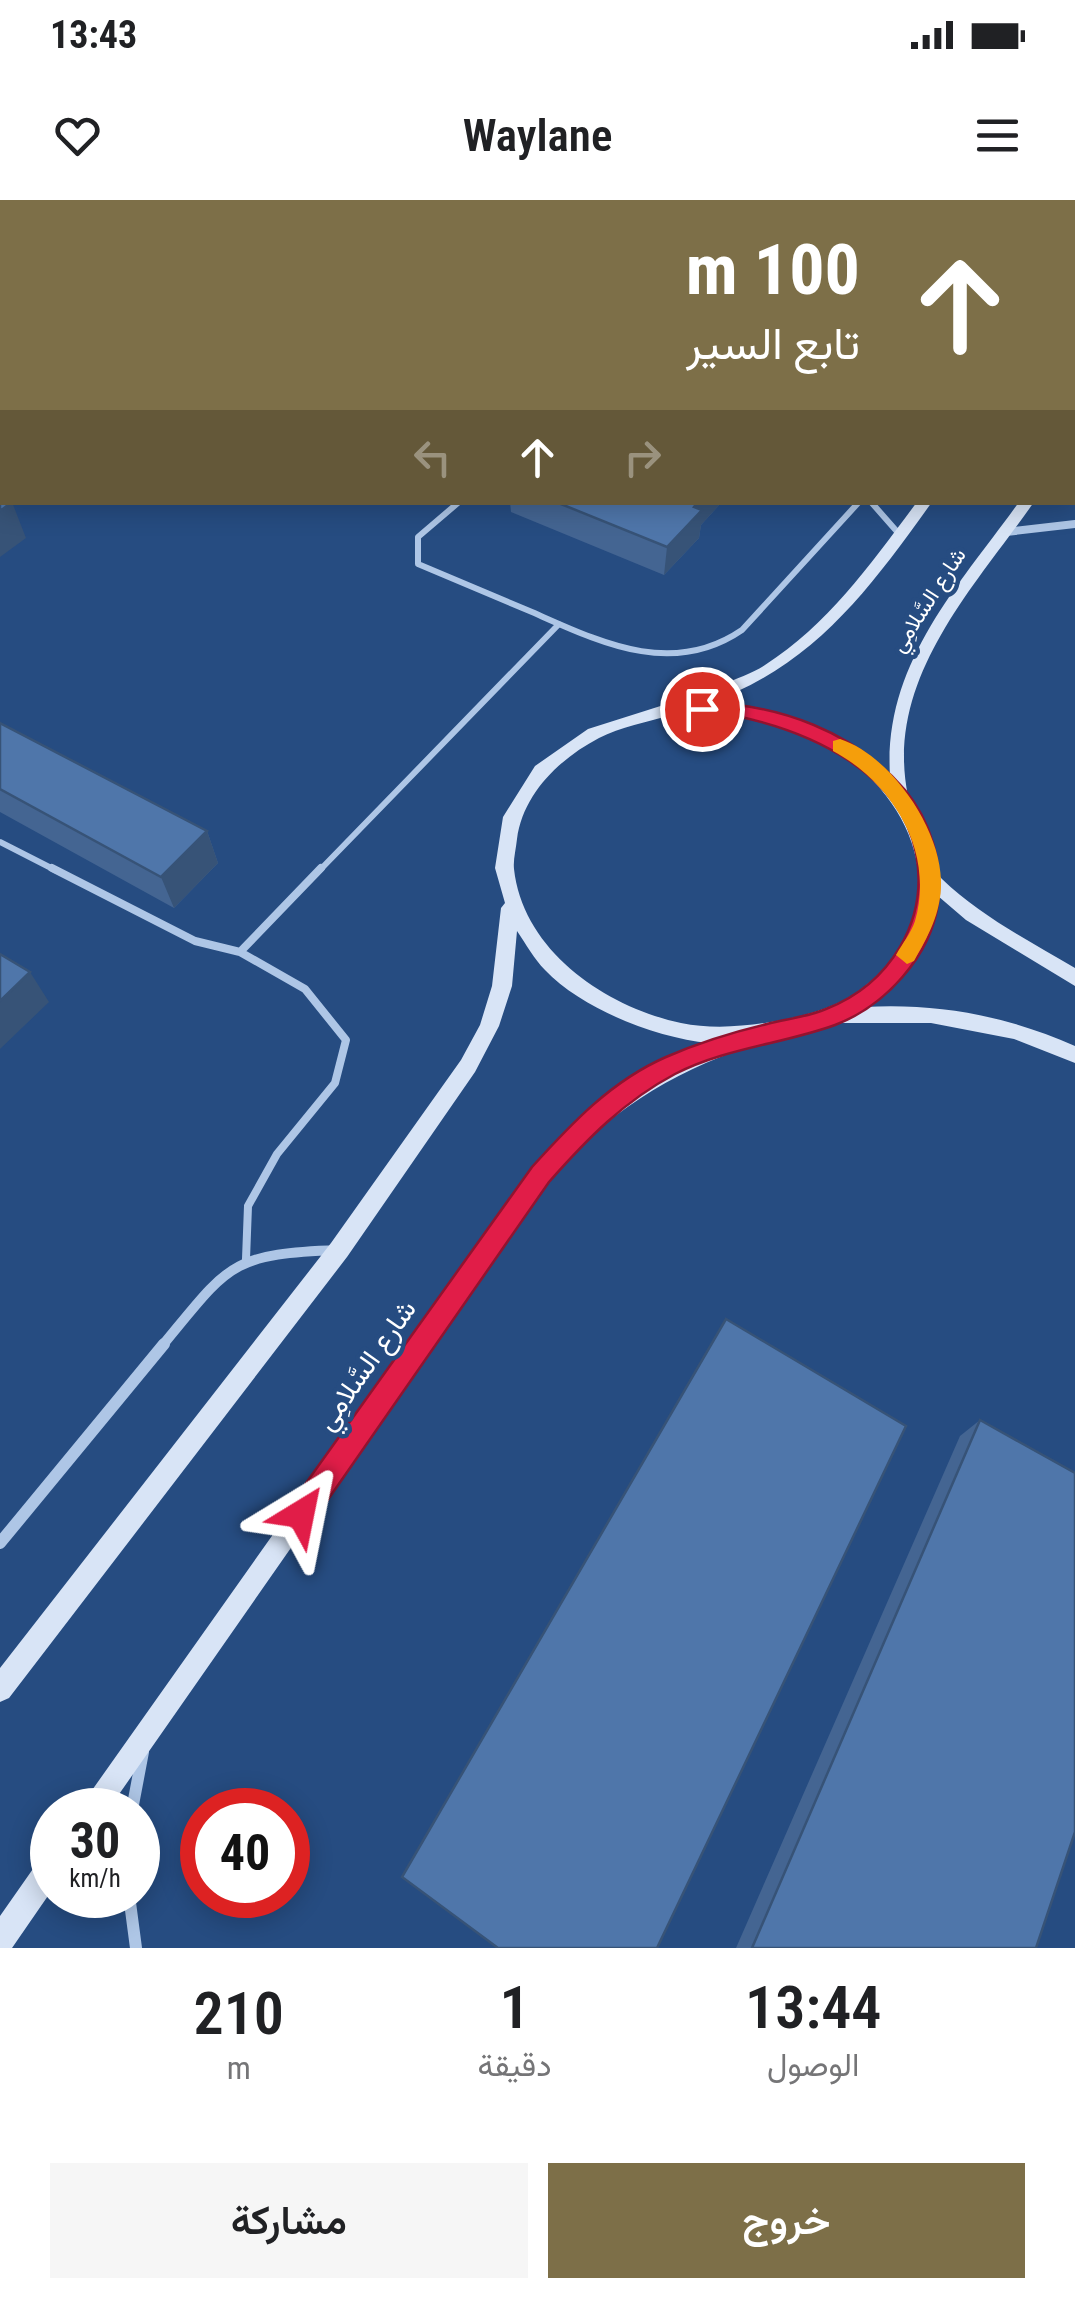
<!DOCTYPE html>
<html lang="ar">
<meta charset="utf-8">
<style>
body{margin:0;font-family:"Roboto Condensed",Vazirmatn,sans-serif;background:#f6f6f6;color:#202124;direction:rtl;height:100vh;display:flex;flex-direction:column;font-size:38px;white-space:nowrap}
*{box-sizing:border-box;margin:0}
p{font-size:32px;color:#757577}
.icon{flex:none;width:55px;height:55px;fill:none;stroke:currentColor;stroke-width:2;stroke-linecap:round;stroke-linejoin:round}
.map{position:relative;height:1748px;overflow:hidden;direction:ltr}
.drawer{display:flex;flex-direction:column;background:#fff;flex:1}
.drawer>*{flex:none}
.hud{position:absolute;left:0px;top:0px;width:1075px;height:305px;box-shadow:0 5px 25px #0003;direction:rtl;background:#7d6f48;color:#fff;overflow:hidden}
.speed{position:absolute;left:30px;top:1588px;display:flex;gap:20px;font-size:50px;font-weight:700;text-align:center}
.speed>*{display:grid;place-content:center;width:130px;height:130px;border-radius:50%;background:#fff;box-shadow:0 5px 25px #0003;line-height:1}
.speed small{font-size:25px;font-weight:400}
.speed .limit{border:15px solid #d22;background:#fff;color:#111}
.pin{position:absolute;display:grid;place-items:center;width:85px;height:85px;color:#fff;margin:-42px;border:5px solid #fff;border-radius:50%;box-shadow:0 2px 10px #0007}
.me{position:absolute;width:110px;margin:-55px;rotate:35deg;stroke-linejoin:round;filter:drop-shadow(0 0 8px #0008)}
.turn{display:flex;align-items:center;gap:35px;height:210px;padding:0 50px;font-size:45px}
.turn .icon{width:130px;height:130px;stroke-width:2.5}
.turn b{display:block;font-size:70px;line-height:85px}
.lanes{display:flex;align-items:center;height:95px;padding:0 50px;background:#0003;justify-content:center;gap:50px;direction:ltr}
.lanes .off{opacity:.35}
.eta{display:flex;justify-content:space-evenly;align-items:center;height:170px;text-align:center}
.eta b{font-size:60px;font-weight:600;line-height:70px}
.cta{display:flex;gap:20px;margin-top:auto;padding:20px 50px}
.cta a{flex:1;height:115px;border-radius:0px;background:#7d6f48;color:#fff;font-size:40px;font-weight:600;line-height:115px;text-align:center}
.cta a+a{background:#f6f6f6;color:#202124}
.status{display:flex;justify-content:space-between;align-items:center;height:70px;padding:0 50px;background:#fff;direction:ltr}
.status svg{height:28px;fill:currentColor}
header{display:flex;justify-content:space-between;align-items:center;height:130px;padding:0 50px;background:#fff;font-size:45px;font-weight:600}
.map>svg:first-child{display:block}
.water{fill:#476389;stroke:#a3c1e7;stroke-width:2.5}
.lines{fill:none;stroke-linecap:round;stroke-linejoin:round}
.lane-far2{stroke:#aec6e6;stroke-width:5}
.lane-far1{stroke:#aec6e6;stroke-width:6}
.lane{stroke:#aec6e6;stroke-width:8}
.street-far3{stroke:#aec6e6;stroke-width:6}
.street-far2{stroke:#aec6e6;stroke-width:8}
.street-far1{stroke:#aec6e6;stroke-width:10}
.street{stroke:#aec6e6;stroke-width:12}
.secondary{fill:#d8e4f6;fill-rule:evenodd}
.wall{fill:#446592}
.shaded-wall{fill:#375377}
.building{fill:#4f76aa;stroke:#375377;stroke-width:2.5}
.route{fill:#e11d48;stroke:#92132f;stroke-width:2.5}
.slow{fill:#f59e0b}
.labels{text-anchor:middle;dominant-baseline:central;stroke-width:9;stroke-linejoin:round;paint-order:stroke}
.far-street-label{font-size:22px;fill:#fff;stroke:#264c81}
.street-label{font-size:28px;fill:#fff;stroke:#264c81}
</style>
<div class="status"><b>13:43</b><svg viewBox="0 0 49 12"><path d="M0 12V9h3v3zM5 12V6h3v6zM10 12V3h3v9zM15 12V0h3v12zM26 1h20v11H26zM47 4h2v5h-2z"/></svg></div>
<header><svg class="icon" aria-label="menu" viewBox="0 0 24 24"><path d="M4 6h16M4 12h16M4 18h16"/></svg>Waylane<svg class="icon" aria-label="heart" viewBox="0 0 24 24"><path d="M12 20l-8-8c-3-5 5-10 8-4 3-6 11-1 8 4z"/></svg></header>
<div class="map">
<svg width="1075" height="1748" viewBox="0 0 1075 1748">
<rect width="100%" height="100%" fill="#264c81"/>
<path class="water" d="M0,0H748L2,2V200Z"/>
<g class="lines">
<path class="lane-far2" d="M1072,43L1075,40"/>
<path class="lane-far1" d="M459,302L418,337V364C456,380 494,396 532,412C600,442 672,478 742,430L859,302
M871,302L900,335
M0,642L57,671
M319,671L559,424"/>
<path class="lane" d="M52,668L195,741L240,752L321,668
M240,752L305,789L346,840L335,883L277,954L248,1006L246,1059"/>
<path class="street-far3" d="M1072,267L1075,270"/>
<path class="street-far2" d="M1006,332L1075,324"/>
<path class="street-far1" d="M162,1146C229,1065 229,1054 338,1050"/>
<path class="street" d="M0,1343L164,1144
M132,1610L143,1552
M129,1695L136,1748"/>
<path class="secondary" d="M1075,105V115L1072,116V106Z
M1075,230V240L1072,241V231Z
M917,302H932C868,391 813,467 706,504C780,508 834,525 890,576C883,464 958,387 1019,302H1034C973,389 884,480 908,596C911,609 923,622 929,636C933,649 933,670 942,679C980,716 1030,741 1075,768V786L966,720L938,696C928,743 904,779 865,807C939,803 1007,816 1075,846V863L1014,839L931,823H833L754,841L752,845C666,875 608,912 547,981L108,1610H78L533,967C583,911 639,870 709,843C656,838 582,809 545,770C534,759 526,744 517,731L512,786L499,826L475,872L347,1057L9,1498L0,1502V1468L331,1043L461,860L480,825L492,786L501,708L505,703L495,668L503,617L535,566L588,529L670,503H681C698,490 742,480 765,465C829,424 872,362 917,302ZM671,515C718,515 768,516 811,537C919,587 966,716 856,793C830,810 801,817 771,822C741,827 710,829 681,823C606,807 523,751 514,669C513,660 516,649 517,639C523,594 559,559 599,538C620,527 648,522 671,515Z
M52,1652V1690L12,1748H0V1716L42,1656Z"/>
</g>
<path class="wall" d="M510,302H722L701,325L699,338L664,375L511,312Z
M0,523L207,631L218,663L174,708L0,612Z
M980,1220L1036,1748H736L960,1236Z"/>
<path class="shaded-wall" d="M12,302L26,338L0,357V311Z
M698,302H722L701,325L699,338L664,375L667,347Z
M207,631L218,663L174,708L161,677Z
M30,772L49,802L0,849V801Z"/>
<path class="building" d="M0,297L2,298V302H12L0,311Z
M556,302H698L694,307L702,310L667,347Z
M0,523L207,631L161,677L0,589Z
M0,754L30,772L0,801Z
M726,1119L906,1226L657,1748H498L402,1677Z
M980,1220L1075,1273V1632L1036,1748H752Z"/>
<path class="route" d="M702,503C778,503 855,532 905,590C931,621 943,664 938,703C931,756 885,806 835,825C783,844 725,848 675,874C624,901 587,939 549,982L311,1324L301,1328L291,1324L287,1314L291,1304L532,967C571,924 611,881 666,857C698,843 733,832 767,824C786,819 807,817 826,809C890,784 929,721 916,653C900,573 813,533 741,517C726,514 710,517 696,514L693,509Z"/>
<path class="slow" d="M840,539C890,555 940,628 941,680C942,711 929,735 914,761L907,764L896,755C902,744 911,733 915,721C935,652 893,583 833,551V541Z"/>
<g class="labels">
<g class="far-street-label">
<text transform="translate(928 400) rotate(-57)">شارع السَّلامِي</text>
</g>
<g class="street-label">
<text transform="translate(366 1165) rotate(-55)">شارع السَّلامِي</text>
</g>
</g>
</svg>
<div class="speed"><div>30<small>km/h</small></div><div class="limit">40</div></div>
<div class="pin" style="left:702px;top:509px;background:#d93025"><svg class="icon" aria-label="arrive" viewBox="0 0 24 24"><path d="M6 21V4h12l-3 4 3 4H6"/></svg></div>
<svg class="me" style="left:301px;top:1314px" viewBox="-20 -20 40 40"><path d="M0-17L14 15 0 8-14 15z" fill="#e11d48" stroke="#fff" stroke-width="4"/></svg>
<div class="hud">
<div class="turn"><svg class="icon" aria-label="ahead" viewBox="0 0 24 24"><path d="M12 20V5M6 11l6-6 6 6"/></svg><div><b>100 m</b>تابع السير</div></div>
<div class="lanes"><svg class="icon off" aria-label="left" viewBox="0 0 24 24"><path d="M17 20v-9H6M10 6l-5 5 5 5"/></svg><svg class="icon" aria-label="ahead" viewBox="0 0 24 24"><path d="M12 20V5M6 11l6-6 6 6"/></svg><svg class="icon off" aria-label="right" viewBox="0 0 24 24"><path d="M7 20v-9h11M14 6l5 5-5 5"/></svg></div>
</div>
</div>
<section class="drawer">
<div class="eta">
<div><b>13:44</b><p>الوصول</p></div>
<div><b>1</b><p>دقيقة</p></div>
<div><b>210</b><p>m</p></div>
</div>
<div class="cta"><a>خروج</a><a>مشاركة</a></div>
</section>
